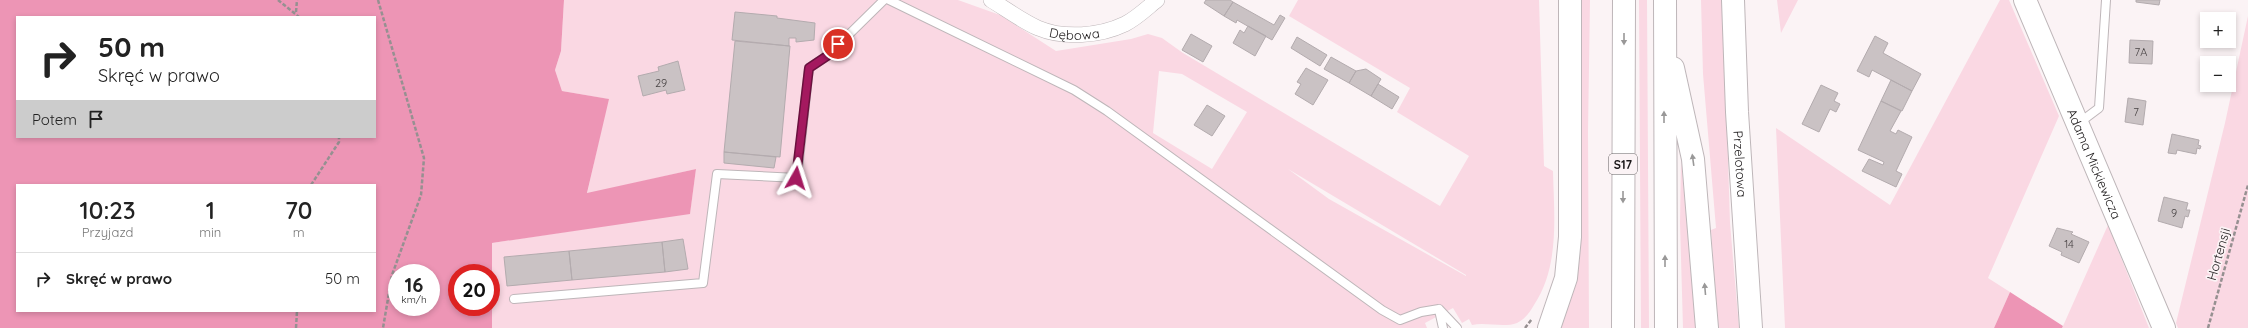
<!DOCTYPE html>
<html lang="pl">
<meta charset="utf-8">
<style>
body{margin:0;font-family:Quicksand,sans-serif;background:#f6f6f6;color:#222;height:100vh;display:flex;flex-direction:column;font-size:15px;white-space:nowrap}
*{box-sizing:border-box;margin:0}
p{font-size:13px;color:#767676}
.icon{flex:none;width:22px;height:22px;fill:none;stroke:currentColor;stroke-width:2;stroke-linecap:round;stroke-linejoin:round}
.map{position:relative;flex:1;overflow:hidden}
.side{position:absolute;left:16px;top:184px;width:360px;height:128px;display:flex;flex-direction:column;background:#fff;border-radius:0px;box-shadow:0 2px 6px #0003}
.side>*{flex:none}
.top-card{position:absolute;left:16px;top:16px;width:360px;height:122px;border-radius:0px;box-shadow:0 2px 6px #0003;background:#fff;color:#222;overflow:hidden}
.fabs{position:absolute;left:2200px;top:12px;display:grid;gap:8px}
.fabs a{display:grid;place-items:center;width:36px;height:36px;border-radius:0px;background:#fff;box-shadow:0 2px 6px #0003;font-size:20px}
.speed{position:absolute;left:388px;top:264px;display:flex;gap:8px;font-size:20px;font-weight:700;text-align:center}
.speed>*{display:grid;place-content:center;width:52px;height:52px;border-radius:50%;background:#fff;box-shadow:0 2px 6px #0003;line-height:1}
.speed small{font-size:10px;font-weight:400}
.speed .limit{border:6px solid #d22;background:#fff;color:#111}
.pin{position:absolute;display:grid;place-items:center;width:34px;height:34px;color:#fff;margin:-17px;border:2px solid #fff;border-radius:50%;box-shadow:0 1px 4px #0007}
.me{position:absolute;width:44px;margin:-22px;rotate:6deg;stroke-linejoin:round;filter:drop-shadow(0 0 3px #0008)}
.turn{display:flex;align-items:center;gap:14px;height:84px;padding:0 16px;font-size:18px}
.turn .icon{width:52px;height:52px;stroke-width:2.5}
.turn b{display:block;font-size:28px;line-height:34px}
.then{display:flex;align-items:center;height:38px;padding:0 16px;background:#0003;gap:8px;font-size:15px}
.eta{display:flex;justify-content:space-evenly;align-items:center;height:68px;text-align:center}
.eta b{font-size:24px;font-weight:600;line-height:28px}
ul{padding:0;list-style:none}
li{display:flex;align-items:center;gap:12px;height:52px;padding:0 16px;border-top:1px solid #e0e0e0}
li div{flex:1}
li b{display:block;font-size:15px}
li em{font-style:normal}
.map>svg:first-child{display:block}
.green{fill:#fad8e3;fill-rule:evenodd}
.forest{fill:#ed95b5;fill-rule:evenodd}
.building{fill:#cac2c4;stroke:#b3abae}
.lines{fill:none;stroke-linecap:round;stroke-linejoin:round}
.lane-casing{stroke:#beb6b9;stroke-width:10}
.street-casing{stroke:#beb6b9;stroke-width:16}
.secondary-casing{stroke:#beb6b9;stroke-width:24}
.highway-casing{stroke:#beb6b9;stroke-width:24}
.path{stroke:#969091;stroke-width:2.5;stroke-dasharray:4 2;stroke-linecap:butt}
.lane{stroke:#fff;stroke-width:8}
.street{stroke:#fff;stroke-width:15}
.secondary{stroke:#fff;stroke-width:22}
.highway{stroke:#fff;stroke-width:22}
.oneway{fill:#999898}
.route-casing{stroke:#6b103e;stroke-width:10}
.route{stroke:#a4195f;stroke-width:7}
.labels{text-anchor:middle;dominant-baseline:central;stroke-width:3.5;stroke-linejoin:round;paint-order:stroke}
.number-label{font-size:11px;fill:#484344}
.shield{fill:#fbf3f5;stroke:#5f5a5c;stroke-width:1}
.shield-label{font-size:12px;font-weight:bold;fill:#1c191a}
.street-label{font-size:13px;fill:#1c191a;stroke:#fbf3f5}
</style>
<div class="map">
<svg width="2248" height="328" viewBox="0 0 2248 328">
<rect width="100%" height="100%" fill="#fbf3f5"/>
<path class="green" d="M564,0H958L1000,15L1056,51L1131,39L1148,34L1162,38L1183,53L1440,206L1469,156L1397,112L1410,88L1289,16L1298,0H1539L1544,166L1553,171C1554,215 1560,266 1534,305C1530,312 1525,319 1517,323C1504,328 1486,322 1472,325L1469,319L1462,323L1453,308L1425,323L1427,328H492V243L690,213L696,169L587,194L608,99L562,91L555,70L561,51ZM1159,71L1182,74L1247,112L1212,169L1153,133ZM1288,169L1466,275V276L1329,199Z
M1579,0H1590L1588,132L1589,328H1559C1573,298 1578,277 1581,244Z
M1639,0H1647L1649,328H1641Z
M1701,0H1723L1730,223L1739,328H1718L1711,230L1716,228L1703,74Z
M1777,0H1798L1781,33Z
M2000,0H2009L2059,116L1988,278L2010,292L1994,328H1785L1776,128L1890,205Z
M2248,16V328H2178L2176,323L2225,123Z
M1681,159L1696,328H1683L1680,223Z
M2108,225L2149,328H2062L2063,326Z"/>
<path class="forest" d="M0,0H564L561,51L555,70L562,91L609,99L587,193L696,169L690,214L492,243V328H0ZM17,17H375V137H17ZM17,185H375V311H17ZM397,273H431V307H397ZM457,273H491V307H457Z
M2010,292L2063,326L2062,328H1994Z"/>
<path class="building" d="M1206,0H1230L1233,2L1224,16L1204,3Z
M2136,0H2160L2159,5L2136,2Z
M1233,2L1274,25L1280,15L1285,18L1272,40L1237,20L1236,23L1224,16Z
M735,12L777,16V18L815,23L814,40L796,42V38H789V46L732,40Z
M1248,26L1266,36L1255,56L1233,43L1240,30L1244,33Z
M1191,34L1212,46L1203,62L1182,50Z
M1875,36L1888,43L1883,53L1921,74L1912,91L1872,70L1869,77L1857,71Z
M1297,37L1327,55L1320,66L1291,48Z
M2130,40L2153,41L2152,64L2129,63Z
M735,41L790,46L780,157L724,152Z
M1331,57L1356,71L1349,83L1324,69Z
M678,61L685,90L667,94L666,90L643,96L638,76L659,71L658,67Z
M1306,68L1328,80L1313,105L1295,94L1301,84L1297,82Z
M1366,69L1381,79L1371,96L1349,83L1356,71Z
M1891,80L1912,91L1902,111L1881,101Z
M1378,84L1399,97L1392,109L1371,96Z
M1821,85L1838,93L1834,101L1840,104L1836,112L1830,109L1819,132L1802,124Z
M2128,98L2146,101L2143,125L2125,122Z
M1881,101L1901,111L1890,131L1896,134L1898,130L1912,137L1896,171L1902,174L1896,187L1862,171L1869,159L1883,165L1884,162L1858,150Z
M1207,105L1225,116L1212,136L1194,125Z
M2172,134L2199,140L2198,145L2201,146L2200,149L2197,148L2196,154L2177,150L2176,154L2168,153Z
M724,152L776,157L774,168L724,163Z
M2164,197L2188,203L2186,210H2190L2188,217L2185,216L2182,228L2158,221Z
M2057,228L2073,232L2071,234L2089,242L2079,263L2061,255L2062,252L2049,246Z
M683,239L688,269L665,272L662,242Z
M662,242L665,272L572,280L569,251Z
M569,251L572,280L507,286L504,257Z"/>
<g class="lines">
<g class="lane-casing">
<path id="lane" d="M889,0L1074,90L1107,111L1382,310L1400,320L1421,312L1439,309
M2079,123L2099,108L2106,0
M514,299L703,283L717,174L797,178L809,68L827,56L884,0
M1439,309L1457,328
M1439,310L1443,328"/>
</g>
<g class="street-casing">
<g id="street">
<path id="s1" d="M991,0C1006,9 1022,21 1038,28C1064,39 1100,36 1125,24C1137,18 1147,8 1157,0"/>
</g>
</g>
<g class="secondary-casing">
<g id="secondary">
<path id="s2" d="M1733,0L1737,112L1751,328"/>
<path id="s3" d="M2025,0L2164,328"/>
<path d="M1549,328L1566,278L1570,237V0"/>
</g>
</g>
<g class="highway-casing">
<path id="highway" d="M1665,0L1666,328
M1673,68L1693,159L1707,328
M1623,328L1624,0"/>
</g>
<path class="path" d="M278,0L299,17
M378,0L424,158L421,195L392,275L383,328
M296,12L297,0
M311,185L339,142V137
M296,328L297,311
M1525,328L1532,319
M2208,328L2248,185"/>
<use href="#lane" class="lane"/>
<use href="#street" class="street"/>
<use href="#secondary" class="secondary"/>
<use href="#highway" class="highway"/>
</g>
<defs><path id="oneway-solid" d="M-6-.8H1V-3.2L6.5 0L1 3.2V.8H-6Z"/></defs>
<g class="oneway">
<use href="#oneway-solid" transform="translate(1624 39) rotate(90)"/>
<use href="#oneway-solid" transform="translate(1664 117) rotate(-90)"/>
<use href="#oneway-solid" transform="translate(1693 160) rotate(-98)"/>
<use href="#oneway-solid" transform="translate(1623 197) rotate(90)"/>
<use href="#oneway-solid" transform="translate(1665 261) rotate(-90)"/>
<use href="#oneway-solid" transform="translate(1705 289) rotate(-95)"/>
</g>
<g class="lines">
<g class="route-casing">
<path id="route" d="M796,178L809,68L827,56L838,44"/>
</g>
<use href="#route" class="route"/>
</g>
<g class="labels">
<g class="number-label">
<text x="2141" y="52">7A</text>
<text x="661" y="83">29</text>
<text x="2136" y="112">7</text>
<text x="2174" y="213">9</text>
<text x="2069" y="244">14</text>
</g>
<rect class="shield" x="1609" y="154" width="28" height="20" rx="3"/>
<g class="shield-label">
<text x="1623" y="164">S17</text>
</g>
<g class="street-label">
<text stroke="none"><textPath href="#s1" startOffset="92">Dębowa</textPath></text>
<text stroke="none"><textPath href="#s2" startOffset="164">Przelotowa</textPath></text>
<text stroke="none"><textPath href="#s3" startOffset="178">Adama Mickiewicza</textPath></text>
<text transform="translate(2218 254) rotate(-74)">Hortensji</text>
</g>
</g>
</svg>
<div class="fabs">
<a>+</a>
<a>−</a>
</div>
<div class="speed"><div>16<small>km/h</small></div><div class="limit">20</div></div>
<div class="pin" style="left:838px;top:44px;background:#d93025"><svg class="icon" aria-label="arrive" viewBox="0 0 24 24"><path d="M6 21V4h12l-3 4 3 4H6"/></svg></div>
<svg class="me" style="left:796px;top:178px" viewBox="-20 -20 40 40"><path d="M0-17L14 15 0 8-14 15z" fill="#a4195f" stroke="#fff" stroke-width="4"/></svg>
<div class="top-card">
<div class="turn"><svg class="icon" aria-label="right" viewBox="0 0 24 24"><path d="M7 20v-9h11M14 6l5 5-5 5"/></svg><div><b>50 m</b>Skręć w prawo</div></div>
<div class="then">Potem<svg class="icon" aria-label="arrive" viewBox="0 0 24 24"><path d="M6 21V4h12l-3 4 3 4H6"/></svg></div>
</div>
<section class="side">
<div class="eta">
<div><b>10:23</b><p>Przyjazd</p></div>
<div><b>1</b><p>min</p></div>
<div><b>70</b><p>m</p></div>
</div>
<ul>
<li><svg class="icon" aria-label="right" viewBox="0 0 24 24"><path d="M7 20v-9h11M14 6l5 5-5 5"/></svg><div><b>Skręć w prawo</b></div><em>50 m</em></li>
</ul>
</section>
</div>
